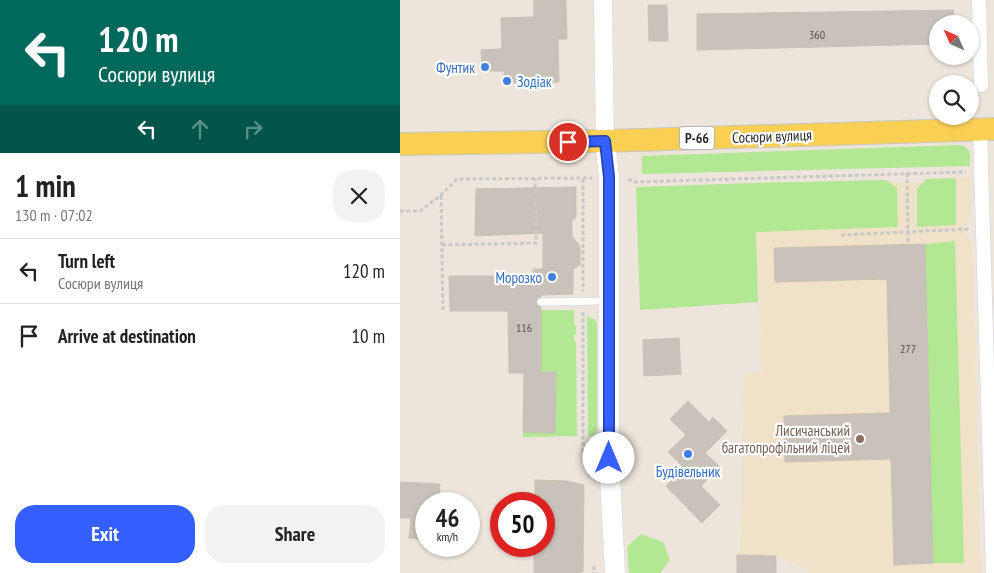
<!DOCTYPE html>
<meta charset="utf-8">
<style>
body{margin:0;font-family:"PT Sans Narrow",sans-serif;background:#f2f2f2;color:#222;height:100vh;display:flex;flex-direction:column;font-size:19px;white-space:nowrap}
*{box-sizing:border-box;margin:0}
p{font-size:16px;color:#767676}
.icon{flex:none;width:28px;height:28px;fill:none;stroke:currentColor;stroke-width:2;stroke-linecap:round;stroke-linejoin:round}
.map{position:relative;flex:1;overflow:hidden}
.side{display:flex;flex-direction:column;background:#fff;width:400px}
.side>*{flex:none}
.hud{background:#00695c;color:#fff;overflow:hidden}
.needle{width:32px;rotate:315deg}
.controls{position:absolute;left:529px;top:15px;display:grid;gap:10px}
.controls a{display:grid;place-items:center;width:50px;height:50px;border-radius:50%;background:#fff;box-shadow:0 1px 4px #0004;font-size:25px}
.speed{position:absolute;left:15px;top:492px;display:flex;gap:10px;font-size:25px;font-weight:700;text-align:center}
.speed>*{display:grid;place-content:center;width:65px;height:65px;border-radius:50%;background:#fff;box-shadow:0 1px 4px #0004;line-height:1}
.speed small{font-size:12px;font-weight:400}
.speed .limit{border:8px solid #d22;background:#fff;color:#111}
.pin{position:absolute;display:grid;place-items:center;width:42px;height:42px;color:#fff;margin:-21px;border:2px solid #fff;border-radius:50%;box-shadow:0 1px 5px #0007}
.me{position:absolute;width:55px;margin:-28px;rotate:0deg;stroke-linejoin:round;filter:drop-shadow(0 0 4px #0008)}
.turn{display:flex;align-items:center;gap:18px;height:105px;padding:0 15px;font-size:22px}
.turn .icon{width:65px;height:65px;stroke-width:2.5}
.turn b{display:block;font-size:35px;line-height:42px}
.lanes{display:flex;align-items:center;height:48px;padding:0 15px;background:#0003;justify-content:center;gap:25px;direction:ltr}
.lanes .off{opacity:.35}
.round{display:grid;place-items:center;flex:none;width:52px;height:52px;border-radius:20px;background:#f2f2f2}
.headline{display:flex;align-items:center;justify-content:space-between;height:85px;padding:0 15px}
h1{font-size:30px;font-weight:800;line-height:38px}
.button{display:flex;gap:10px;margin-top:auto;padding:10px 15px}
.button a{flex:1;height:58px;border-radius:20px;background:#365fff;color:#fff;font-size:20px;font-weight:800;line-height:58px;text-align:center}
.button a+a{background:#f2f2f2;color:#222}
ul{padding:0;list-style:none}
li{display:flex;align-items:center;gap:15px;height:65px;padding:0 15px;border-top:1px solid #e0e0e0}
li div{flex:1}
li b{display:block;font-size:19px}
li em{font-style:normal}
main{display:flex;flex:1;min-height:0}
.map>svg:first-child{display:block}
.education{fill:#f0e2c9}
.green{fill:#b2e794}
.building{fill:#c8c2ba;stroke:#c8c1b4}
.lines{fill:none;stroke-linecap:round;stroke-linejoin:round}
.service-casing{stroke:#d0d4e4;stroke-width:8}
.minor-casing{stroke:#d0d4e4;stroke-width:15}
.tertiary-casing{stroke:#d0d4e4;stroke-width:19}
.secondary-casing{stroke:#d0d4e4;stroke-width:21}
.primary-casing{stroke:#c8c8c8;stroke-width:24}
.path{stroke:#c8c8c8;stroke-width:3;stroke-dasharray:4 2.5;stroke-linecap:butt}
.service{stroke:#fff;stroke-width:7}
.minor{stroke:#fff;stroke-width:14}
.tertiary{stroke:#fff;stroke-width:18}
.secondary{stroke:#fff;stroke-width:20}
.primary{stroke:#f9cf54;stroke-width:22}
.route-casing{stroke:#233ea6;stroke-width:12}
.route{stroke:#365fff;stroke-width:9}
.shop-dot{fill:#3f7fe0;stroke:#fff;stroke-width:2}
.education-dot{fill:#8d6e63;stroke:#fff;stroke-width:2}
.labels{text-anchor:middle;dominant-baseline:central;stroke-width:4.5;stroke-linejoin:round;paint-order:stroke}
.number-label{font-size:12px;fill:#52504e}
.shield{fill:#fff;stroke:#6a6a6a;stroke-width:1}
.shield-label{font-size:14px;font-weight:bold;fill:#2a2a2a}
.shop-label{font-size:15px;fill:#366cbe;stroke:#fff;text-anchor:end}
.street-label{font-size:15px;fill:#2a2a2a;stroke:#fff}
.education-label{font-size:15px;fill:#785e54;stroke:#fff;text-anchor:end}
</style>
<main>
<section class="side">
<div class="hud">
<div class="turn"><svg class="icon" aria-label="left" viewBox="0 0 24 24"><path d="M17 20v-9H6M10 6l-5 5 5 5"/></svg><div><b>120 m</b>Сосюри вулиця</div></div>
<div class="lanes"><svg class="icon" aria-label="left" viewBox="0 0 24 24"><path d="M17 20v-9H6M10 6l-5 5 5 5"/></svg><svg class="icon off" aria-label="ahead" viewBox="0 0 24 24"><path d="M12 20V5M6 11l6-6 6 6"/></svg><svg class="icon off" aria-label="right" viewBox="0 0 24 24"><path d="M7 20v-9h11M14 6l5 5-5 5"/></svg></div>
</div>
<div class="headline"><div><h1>1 min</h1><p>130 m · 07:02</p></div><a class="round"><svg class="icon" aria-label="close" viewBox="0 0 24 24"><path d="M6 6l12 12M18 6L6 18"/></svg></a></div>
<ul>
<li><svg class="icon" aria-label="left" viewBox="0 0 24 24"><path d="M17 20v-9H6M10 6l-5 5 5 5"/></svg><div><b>Turn left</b><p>Сосюри вулиця</p></div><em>120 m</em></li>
<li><svg class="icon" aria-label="arrive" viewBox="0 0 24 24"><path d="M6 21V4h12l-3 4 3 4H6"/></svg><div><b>Arrive at destination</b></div><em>10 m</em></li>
</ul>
<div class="button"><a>Exit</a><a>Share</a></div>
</section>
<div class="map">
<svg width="594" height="573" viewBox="0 0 594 573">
<rect width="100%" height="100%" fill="#ede5db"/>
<path class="education" d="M571,177L572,213L569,219L565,224V235L568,237L572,243L581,573H408V568L376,556L340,555L344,374L362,372L355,183L486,180L490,182H523L527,179Z"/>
<path class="green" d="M559,145C572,147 570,155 570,166L242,174V156Z
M556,178V225L517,227V188L527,179Z
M486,180L497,188L498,227L356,232L358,302L240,310L236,187L355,183Z
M555,241L564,563H533L525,244Z
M141,310H174V325L176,326V334H174V341L176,342L177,436L123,437V432H155L156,373L141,372Z
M187,316L194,319L197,324V429L195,434L188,437Z
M241,534L263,542L270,560L260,573H229L227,547Z"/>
<path class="building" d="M134,0H166L167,39H158L159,82L105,83L104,71H82L81,50L102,49L101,18L134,17Z
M248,5H267L268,41H249Z
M553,10L554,24H538V44L297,50V14Z
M176,187V218L172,220V236L180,246V265L173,269V294L141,295V297L138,298L136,302L137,305L141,307V372H156L155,433L123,432L124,373H109L108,311H50L49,276H133V269H143V233L75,236L76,189Z
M525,244L533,563L494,565L491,459L385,462L384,416L490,413L487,279L375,282L374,248Z
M279,338L281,374L244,376L243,340Z
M288,401L309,422L313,417L327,431L305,453L320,467L301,486L320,505L302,523L266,486L284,468L268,452L286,435L270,419Z
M135,480L167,481L184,485L183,572H179V573H134V546H144V504H135Z
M0,482L40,484L39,504H26V540L9,538L11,518H0Z
M337,555L376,556V573H337Z"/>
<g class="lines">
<g class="service-casing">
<path id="service" d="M141,302L206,301"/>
</g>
<g class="minor-casing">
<path id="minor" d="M579,0L581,85
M580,129L593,573"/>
</g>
<g class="tertiary-casing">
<path id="tertiary" d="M203,0L205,141"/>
</g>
<g class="secondary-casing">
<path id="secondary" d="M205,141L209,177V458L215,573"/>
</g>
<g class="primary-casing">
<path id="primary" d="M0,144L205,141L594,129"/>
</g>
<path class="path" d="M507,173L508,243
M183,179V291
M228,179L234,182L566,172
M41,196L43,310
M0,211H20L41,195L57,179L192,178
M441,235L569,229
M42,245L136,243L135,179
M183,312V458L190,477
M194,566V573"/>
<use href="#service" class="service"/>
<use href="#minor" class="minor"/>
<use href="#tertiary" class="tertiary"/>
<use href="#secondary" class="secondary"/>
<use href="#primary" class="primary"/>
</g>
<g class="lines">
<g class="route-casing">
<path id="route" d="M168,142L205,141L209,177V458"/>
</g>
<use href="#route" class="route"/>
</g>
<g class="shop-dot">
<circle cx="85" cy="67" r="5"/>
<circle cx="107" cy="81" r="5"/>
<circle cx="152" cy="277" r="5"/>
<circle cx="288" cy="454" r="5"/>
</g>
<circle class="education-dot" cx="460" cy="439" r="5"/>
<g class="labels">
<g class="number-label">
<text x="417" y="34">360</text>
<text x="124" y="327">116</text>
<text x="508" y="348">277</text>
</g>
<rect class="shield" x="279.5" y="126.5" width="35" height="23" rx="4"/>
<g class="shield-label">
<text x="297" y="138">Р-66</text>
</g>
<g class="shop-label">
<text x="75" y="67">Фунтик</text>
<text x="117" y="81" text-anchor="start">Зодіак</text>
<text x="142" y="277">Морозко</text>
<text x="288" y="471" text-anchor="middle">Будівельник</text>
</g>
<g class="street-label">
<text transform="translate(372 136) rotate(-2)">Сосюри вулиця</text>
</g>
<g class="education-label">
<text x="450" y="430">Лисичанський<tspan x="450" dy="17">багатопрофільний ліцей</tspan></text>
</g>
</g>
</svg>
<div class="controls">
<a><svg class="needle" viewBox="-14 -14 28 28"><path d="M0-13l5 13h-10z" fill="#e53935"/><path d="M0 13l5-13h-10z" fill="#767676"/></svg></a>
<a><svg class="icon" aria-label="search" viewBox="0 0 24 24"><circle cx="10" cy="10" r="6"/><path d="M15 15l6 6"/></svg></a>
</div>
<div class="speed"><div>46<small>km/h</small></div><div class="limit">50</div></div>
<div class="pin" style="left:168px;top:142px;background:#d93025"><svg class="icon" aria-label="arrive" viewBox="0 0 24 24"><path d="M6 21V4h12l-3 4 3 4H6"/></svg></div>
<svg class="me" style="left:209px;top:458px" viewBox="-20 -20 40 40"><circle r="19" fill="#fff"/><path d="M0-13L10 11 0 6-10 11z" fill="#365fff"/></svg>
</div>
</main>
